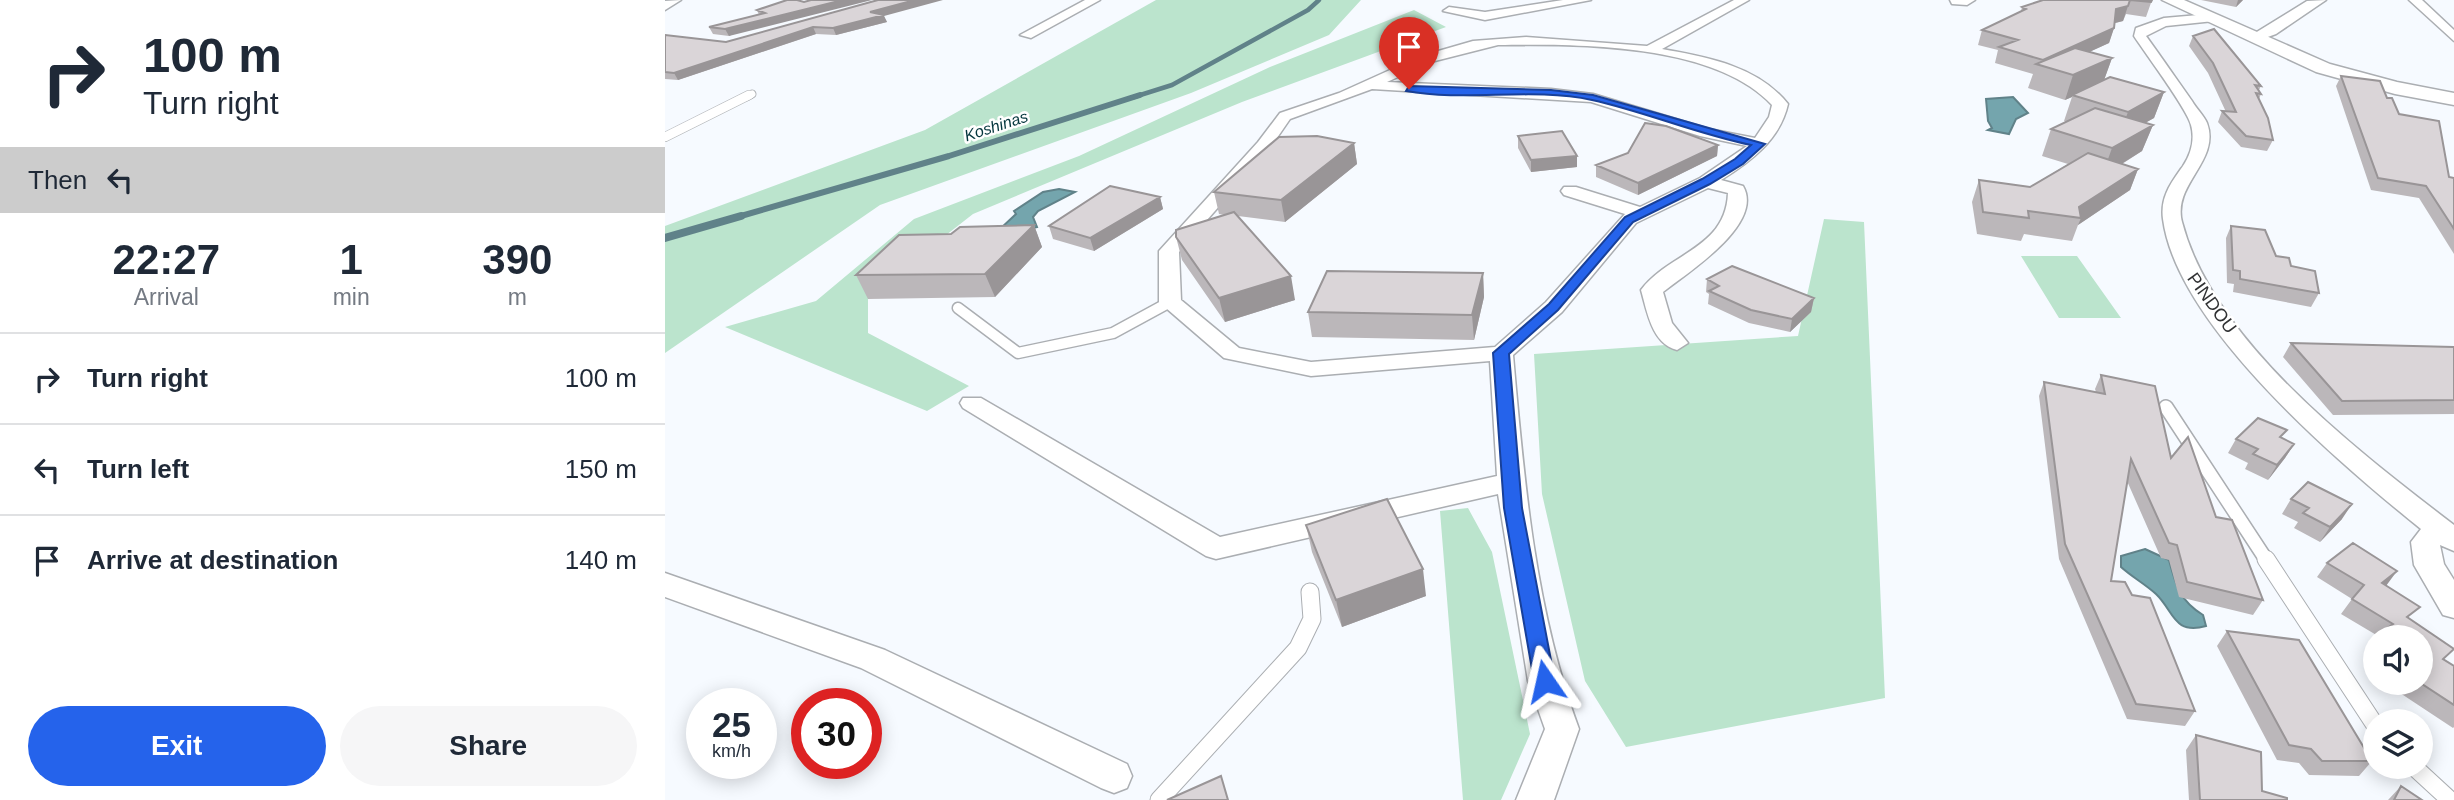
<!DOCTYPE html>
<style>
body{margin:0;font-family:Arial,sans-serif;background:#f6f6f7;color:#1f2937;height:100vh;display:flex;flex-direction:column;font-size:26px;white-space:nowrap}
*{box-sizing:border-box;margin:0}
p{font-size:23px;color:#747a83}
.icon{flex:none;width:38px;height:38px;fill:none;stroke:currentColor;stroke-width:2;stroke-linecap:round;stroke-linejoin:round}
.map{position:relative;flex:1;overflow:hidden}
.side{display:flex;flex-direction:column;background:#fff;width:665px}
.side>*{flex:none}
.banner{background:#fff;color:#1f2937;overflow:hidden}
.tools{position:absolute;left:1698px;top:625px;display:grid;gap:14px}
.tools a{display:grid;place-items:center;width:70px;height:70px;border-radius:50%;background:#fff;box-shadow:0 4px 18px #0003;font-size:35px}
.speed{position:absolute;left:21px;top:688px;display:flex;gap:14px;font-size:35px;font-weight:700;text-align:center}
.speed>*{display:grid;place-content:center;width:91px;height:91px;border-radius:50%;background:#fff;box-shadow:0 4px 18px #0003;line-height:1}
.speed small{font-size:18px;font-weight:400}
.speed .limit{border:10px solid #d22;background:#fff;color:#111}
.pin{position:absolute;display:grid;place-items:center;width:60px;height:60px;color:#fff;margin:-72px -30px;border-radius:50% 50% 50% 0;rotate:-45deg;box-shadow:0 0 7px #0007}
.pin .icon{rotate:45deg}
.me{position:absolute;width:77px;margin:-38px;rotate:349deg;stroke-linejoin:round;filter:drop-shadow(0 0 5px #0008)}
.turn{display:flex;align-items:center;gap:24px;height:147px;padding:0 28px;font-size:32px}
.turn .icon{width:91px;height:91px;stroke-width:2.5}
.turn b{display:block;font-size:49px;line-height:60px}
.then{display:flex;align-items:center;height:66px;padding:0 28px;background:#0003;gap:14px;font-size:26px}
.eta{display:flex;justify-content:space-evenly;align-items:center;height:119px;text-align:center}
.eta b{font-size:42px;font-weight:700;line-height:49px}
.cta{display:flex;gap:14px;margin-top:auto;padding:14px 28px}
.cta a{flex:1;height:80px;border-radius:42px;background:#2563eb;color:#fff;font-size:28px;font-weight:700;line-height:80px;text-align:center}
.cta a+a{background:#f6f6f7;color:#1f2937}
ul{padding:0;list-style:none}
li{display:flex;align-items:center;gap:21px;height:91px;padding:0 28px;border-top:2px solid #e0e1e3}
li div{flex:1}
li b{display:block;font-size:26px}
li em{font-style:normal}
main{display:flex;flex:1;min-height:0}
.map>svg:first-child{display:block}
.green{fill:#bbe4cd}
.water{fill:#74a5ad;stroke:#608289;stroke-width:2}
.lines{fill:none;stroke-linecap:round;stroke-linejoin:round}
.stream-far2{stroke:#608289;stroke-width:4.5}
.stream-far1{stroke:#608289;stroke-width:6}
.stream{stroke:#608289;stroke-width:8}
.lane-far4-casing{stroke:#abaeb2;stroke-width:9}
.lane-far3-casing{stroke:#abaeb2;stroke-width:10}
.lane-far2-casing{stroke:#abaeb2;stroke-width:13}
.lane-far1-casing{stroke:#abaeb2;stroke-width:16}
.lane-casing{stroke:#abaeb2;stroke-width:19}
.street-casing{stroke:#abaeb2;stroke-width:3}
.secondary-casing{stroke:#abaeb2;stroke-width:3}
.lane-far4{stroke:#fff;stroke-width:7}
.lane-far3{stroke:#fff;stroke-width:9}
.lane-far2{stroke:#fff;stroke-width:10}
.lane-far1{stroke:#fff;stroke-width:13}
.lane{stroke:#fff;stroke-width:17}
.street{fill:#fff;fill-rule:evenodd}
.secondary{fill:#fff;fill-rule:evenodd}
.wall{fill:#bbb7ba}
.shaded-wall{fill:#999597}
.building{fill:#dad5d8;stroke:#999597;stroke-width:2}
.route{fill:#2563eb;stroke:#184099;stroke-width:2}
.labels{text-anchor:middle;dominant-baseline:central;stroke-width:5;stroke-linejoin:round;paint-order:stroke}
.far-water-label{font-size:16px;font-style:italic;fill:#04363d;stroke:#fff}
.street-label{font-size:18px;fill:#313234;stroke:#fff}
</style>
<main>
<section class="side">
<div class="banner">
<div class="turn"><svg class="icon" aria-label="right" viewBox="0 0 24 24"><path d="M7 20v-9h11M14 6l5 5-5 5"/></svg><div><b>100 m</b>Turn right</div></div>
<div class="then">Then<svg class="icon" aria-label="left" viewBox="0 0 24 24"><path d="M17 20v-9H6M10 6l-5 5 5 5"/></svg></div>
</div>
<div class="eta">
<div><b>22:27</b><p>Arrival</p></div>
<div><b>1</b><p>min</p></div>
<div><b>390</b><p>m</p></div>
</div>
<ul>
<li><svg class="icon" aria-label="right" viewBox="0 0 24 24"><path d="M7 20v-9h11M14 6l5 5-5 5"/></svg><div><b>Turn right</b></div><em>100 m</em></li>
<li><svg class="icon" aria-label="left" viewBox="0 0 24 24"><path d="M17 20v-9H6M10 6l-5 5 5 5"/></svg><div><b>Turn left</b></div><em>150 m</em></li>
<li><svg class="icon" aria-label="arrive" viewBox="0 0 24 24"><path d="M6 21V4h12l-3 4 3 4H6"/></svg><div><b>Arrive at destination</b></div><em>140 m</em></li>
</ul>
<div class="cta"><a>Exit</a><a>Share</a></div>
</section>
<div class="map">
<svg width="1789" height="800" viewBox="0 0 1789 800">
<rect width="100%" height="100%" fill="#f6faff"/>
<path class="green" d="M491,0H696L664,35L526,93L215,205L0,353V226L260,130Z
M749,10L781,27L577,102L308,214L203,296V333L304,386L262,411L60,327L151,301L249,219L414,156L605,67Z
M1159,219L1199,222L1220,698L961,747L920,681L877,494L869,354L1133,336Z
M1356,256H1412L1456,318H1394Z
M803,508L827,552L865,734L836,800H798L775,511Z"/>
<path class="water" d="M1348,97L1363,113L1351,119L1344,134L1323,130L1327,128L1323,121L1321,99Z
M394,189L410,192L373,211L368,217L372,227L345,234L336,228L351,214L349,211L378,192Z
M1480,549L1504,560C1511,586 1515,601 1538,615L1541,626C1508,635 1509,611 1491,594C1480,584 1467,577 1456,567V556Z"/>
<g class="lines">
<path class="stream-far2" d="M469,97L507,85L643,10L654,0"/>
<path class="stream-far1" d="M69,218L284,156L475,95"/>
<path class="stream" d="M0,238L76,216"/>
<g class="lane-far4-casing">
<path id="lane-far4" d="M81,97L87,94"/>
</g>
<g class="lane-far3-casing">
<path id="lane-far3" d="M0,137L84,95"/>
</g>
<g class="lane-far2-casing">
<path id="lane-far2" d="M293,308L353,353L448,333L505,302"/>
</g>
<g class="lane-far1-casing">
<path id="lane-far1" d="M1501,407L1602,561"/>
</g>
<g class="lane-casing">
<path id="lane" d="M1601,559L1710,725
M1748,766L1785,800
M494,800L633,648L647,619L645,592"/>
</g>
<g class="street-casing">
<path id="street" d="M16,0L0,10V1Z
M420,0H435L366,38L355,35Z
M898,0H926L820,20L778,11L784,7L820,12Z
M1069,0H1084L997,49C1042,57 1093,66 1123,104C1115,140 1085,162 1056,180L1078,186C1100,224 1022,273 998,292L1007,323L1023,343L1012,350C987,344 982,311 976,290C1003,253 1061,249 1063,193L1043,188L971,223L897,312L848,355C859,481 870,610 914,729L889,800H851L880,729L863,681L833,494L551,559L541,556L298,408L295,403L298,398H316L555,537L832,476L825,361L646,376L559,358L494,302V251L593,142L615,113L674,93L756,56L808,41L861,37L982,46ZM833,45C913,44 1049,43 1107,105L1104,117L1090,138L1044,129L928,94L886,89L722,82L766,62ZM707,89L926,102L1035,136L1082,146L1035,178L975,207L911,187H899L896,191L899,195L960,214L881,302L830,347L646,362L574,348L516,300L514,252L605,148L625,119Z
M1661,0L1611,34L1589,42L1582,38L1642,1Z
M1744,0H1757L1789,30V41Z
M1545,14L1551,18L1549,21L1501,26L1481,36C1497,58 1512,80 1527,101C1531,108 1539,116 1542,123C1556,161 1507,184 1517,222C1548,342 1694,452 1789,525V551L1775,545L1779,564L1789,580V618L1778,615L1749,565L1746,542L1756,529C1674,463 1512,326 1498,219C1495,197 1506,183 1518,166C1526,154 1530,139 1526,125C1523,110 1480,53 1469,36L1471,28L1499,18Z
M0,573L220,650L462,764L467,776L462,788L449,793L436,788L196,668L0,597Z"/>
</g>
<g class="secondary-casing">
<path id="secondary" d="M1285,0H1310L1302,5L1287,4Z
M1497,0H1519L1665,64L1732,82L1789,93V105L1730,94L1651,72Z"/>
</g>
<use href="#lane-far4" class="lane-far4"/>
<use href="#lane-far3" class="lane-far3"/>
<use href="#lane-far2" class="lane-far2"/>
<use href="#lane-far1" class="lane-far1"/>
<use href="#lane" class="lane"/>
<use href="#street" class="street"/>
<use href="#secondary" class="secondary"/>
</g>
<path class="wall" d="M1378,0H1487L1481,17L1461,14L1458,21L1450,23L1449,28L1444,43L1424,52L1447,58L1439,80L1499,92L1489,118L1480,123L1488,125L1477,151L1457,164L1473,169L1465,190L1413,225L1407,241L1359,234L1356,241L1312,234L1307,202L1314,180L1365,187L1403,164L1377,156L1386,129L1401,122L1399,121L1407,97L1400,100L1363,88L1368,74L1330,63L1333,50L1313,45L1317,30L1356,11L1357,7Z
M1536,0H1578L1571,7Z
M139,2L64,36L48,34L44,27L94,15L92,10Z
M219,16L222,22L171,35L151,34L13,80L0,79V35L61,42Z
M1528,36L1596,86L1594,90L1596,94L1594,99L1608,140L1602,151L1576,147L1553,122L1557,111L1561,112L1543,73L1524,46Z
M1676,76L1722,98L1784,177L1789,178V254L1754,198L1706,190L1671,86Z
M853,136L912,156V167L866,172L853,148Z
M689,143L692,164L620,222L573,216L630,300L560,322L517,260L511,237L560,215L554,214L549,192Z
M1053,145L1052,156L973,195L931,177V165Z
M495,197L498,209L429,251L388,239L384,226Z
M369,225L377,247L330,297L203,299L191,275L286,234Z
M1566,226L1626,266L1654,293L1646,307L1568,292L1569,284L1562,283L1561,238Z
M818,273L819,297L809,340L647,337L643,312Z
M1042,279L1149,298L1146,312L1125,332L1084,323L1043,304L1044,294L1041,292Z
M1626,343L1789,347V414L1668,415L1618,357Z
M1436,375L1506,458L1551,517L1598,600L1588,615L1514,597L1504,560L1496,558L1462,481L1446,581L1467,595L1530,711L1520,726L1462,719L1394,559L1374,396L1379,382L1431,392L1430,389Z
M1617,438L1629,444L1620,458L1603,480L1580,469L1583,463L1563,453L1571,439Z
M1626,499L1677,519L1655,542L1629,528L1633,522L1617,514Z
M641,525L761,596L677,627L647,552Z
M1662,563L1721,585L1745,619L1779,660L1789,666V727L1788,728L1729,689L1734,682H1755V637H1712L1713,636L1676,614L1687,599L1652,577Z
M1562,631L1707,761L1694,776L1644,775L1634,763L1612,760L1552,646Z
M1710,640V656L1702,650Z
M1531,735L1597,791L1622,800H1524L1521,750Z
M1736,786L1757,800H1723Z"/>
<path class="shaded-wall" d="M178,0H207L64,36L60,29Z
M250,0H278L219,16L222,22L171,35L168,28L205,12Z
M1465,0L1458,21L1446,24L1451,9Z
M1573,0H1578L1571,7Z
M148,27L151,34L13,80L9,73Z
M1449,28L1444,43L1387,69L1376,65L1378,60Z
M1447,58L1438,83L1407,95V97L1400,100L1408,75Z
M1499,92L1489,118L1453,138L1463,112Z
M1488,125L1477,151L1437,176L1447,148Z
M689,143L692,164L620,222L616,200Z
M1053,145L1052,156L973,195V183Z
M912,156V167L866,172V160Z
M1473,169L1465,190L1413,225L1416,218L1414,207Z
M495,197L498,209L429,251L425,238Z
M369,225L377,247L330,297L320,274Z
M818,273L819,297L809,340L807,315Z
M626,276L630,300L560,322L554,298Z
M1149,298L1146,312L1125,332L1127,319Z
M1629,444L1620,458L1603,480L1612,465Z
M1687,504L1677,519L1655,542L1665,527Z
M758,569L761,596L677,627L671,600Z
M1732,571L1721,586L1717,583Z"/>
<path class="building" d="M122,0H132L139,2L146,0H178L60,29L44,27L100,13L92,10Z
M213,0H250L205,12L219,15L168,28L148,27L9,73L0,72V35L61,42Z
M1378,0H1487L1486,2L1465,0L1463,6L1451,9L1449,28L1378,60L1334,47L1353,40L1317,30L1361,9L1357,7Z
M1549,29L1596,86L1590,85L1596,94L1591,93L1603,118L1608,140L1581,136L1557,111L1571,112L1548,63L1528,36Z
M1410,48L1447,58L1408,75L1371,64Z
M1676,76L1715,81L1722,98H1727L1734,114L1774,121L1784,177L1789,178V229L1761,186L1713,178Z
M1445,77L1499,92L1463,112L1407,95Z
M1430,108L1488,125L1447,148L1386,129Z
M980,123L1001,126L1053,145L973,183L931,165L963,153Z
M897,131L912,156L866,160L853,136Z
M652,136L689,143L616,200L549,192L614,137Z
M1423,153L1473,169L1414,207L1416,218L1363,211L1364,218L1318,212L1314,180L1365,187Z
M445,186L495,197L425,238L384,226Z
M569,212L626,276L554,298L511,237V230Z
M369,225L320,274L191,275L234,235L286,234L295,227Z
M1566,226L1600,230L1611,256L1624,258L1626,266L1650,271L1654,293L1575,279V271L1568,270Z
M1067,266L1149,298L1127,319L1086,310L1044,291L1054,286L1042,279Z
M662,271L818,273L807,315L643,312Z
M1626,343L1789,347V400L1677,401Z
M1436,375L1490,386L1506,458L1523,437L1551,517L1567,520L1598,600L1522,582L1512,545L1504,543L1466,459L1446,581L1460,582L1467,595L1485,598L1530,711L1471,704L1400,544L1379,382L1440,394Z
M1593,418L1622,430L1615,437L1629,444L1612,465L1588,454L1593,449L1571,439Z
M1643,482L1687,504L1665,527L1638,513L1644,508L1626,499Z
M722,499L758,569L671,600L641,525Z
M1688,543L1732,571L1717,583L1755,607L1742,617L1789,649L1778,659L1789,666V705L1754,682L1756,665L1755,637H1716L1713,635L1728,624L1687,599L1699,585L1662,563Z
M1562,631L1634,640L1707,761H1657L1646,749L1624,745Z
M1531,735L1596,752L1597,791L1622,798V800H1535Z
M556,776L563,800H502Z
M1736,786L1757,800H1729Z"/>
<path class="route" d="M744,86L886,90L928,95L1100,144L1078,164L1045,184L968,222L893,310L844,354L857,508L890,681L887,687L880,690L872,687L869,681L839,508L828,353L884,304L960,217L1037,179L1070,159L1086,145C1032,134 981,112 927,100C866,87 802,102 741,91Z"/>
<g class="labels">
<g class="far-water-label">
<text transform="translate(331 126) rotate(-18)">Koshinas</text>
</g>
<g class="street-label">
<text transform="translate(1547 303) rotate(54)">PINDOU</text>
</g>
</g>
</svg>
<div class="tools">
<a><svg class="icon" aria-label="sound" viewBox="0 0 24 24"><path d="M4 9h4l5-4v14l-5-4H4zM17 9q2 3 0 6"/></svg></a>
<a><svg class="icon" aria-label="layers" viewBox="0 0 24 24"><path d="M12 4l9 5-9 5-9-5zM3 14l9 5 9-5"/></svg></a>
</div>
<div class="speed"><div>25<small>km/h</small></div><div class="limit">30</div></div>
<div class="pin" style="left:744px;top:89px;background:#d93025"><svg class="icon" aria-label="arrive" viewBox="0 0 24 24"><path d="M6 21V4h12l-3 4 3 4H6"/></svg></div>
<svg class="me" style="left:880px;top:681px" viewBox="-20 -20 40 40"><path d="M0-17L14 15 0 8-14 15z" fill="#2563eb" stroke="#fff" stroke-width="4"/></svg>
</div>
</main>
